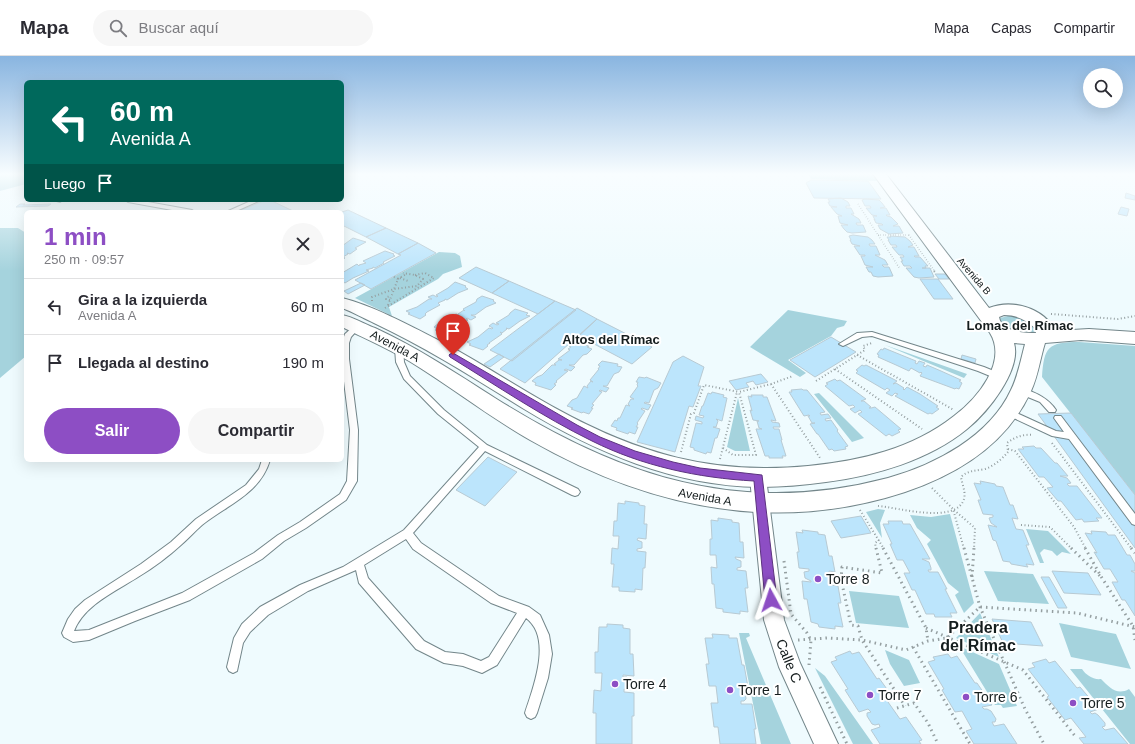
<!DOCTYPE html>
<html lang="es">
<meta charset="utf-8">
<style>
body{margin:0;font-family:Arial,sans-serif;background:#f7f7f7;color:#2b2b33;height:100vh;display:flex;flex-direction:column;font-size:15px;white-space:nowrap}
*{box-sizing:border-box;margin:0}
p{font-size:13px;color:#7c7c81}
.icon{flex:none;width:22px;height:22px;fill:none;stroke:currentColor;stroke-width:2;stroke-linecap:round;stroke-linejoin:round}
.map{position:relative;flex:1;overflow:hidden}
.sheet{position:absolute;left:24px;top:154px;width:320px;height:252px;display:flex;flex-direction:column;background:#fff;border-radius:6px;box-shadow:0 4px 16px #0002}
.sheet>*{flex:none}
.banner{position:absolute;left:24px;top:24px;width:320px;height:122px;border-radius:6px;box-shadow:0 4px 16px #0002;background:#00695c;color:#fff;overflow:hidden}
.fabs{position:absolute;left:1083px;top:12px;display:grid;gap:8px}
.fabs a{display:grid;place-items:center;width:40px;height:40px;border-radius:50%;background:#fff;box-shadow:0 4px 16px #0002;font-size:20px}
.pin{position:absolute;display:grid;place-items:center;width:34px;height:34px;color:#fff;margin:-41px -17px;border-radius:50% 50% 50% 0;rotate:-45deg;box-shadow:0 0 4px #0007}
.pin .icon{rotate:45deg}
.me{position:absolute;width:44px;margin:-22px;rotate:355deg;stroke-linejoin:round;filter:drop-shadow(0 0 3px #0008)}
.turn{display:flex;align-items:center;gap:14px;height:84px;padding:0 20px;font-size:18px}
.turn .icon{width:52px;height:52px;stroke-width:2.5}
.turn b{display:block;font-size:28px;line-height:34px}
.then{display:flex;align-items:center;height:38px;padding:0 20px;background:#0003;gap:8px;font-size:15px}
.round{display:grid;place-items:center;flex:none;width:42px;height:42px;border-radius:21px;background:#f7f7f7}
.summary{display:flex;align-items:center;justify-content:space-between;height:68px;padding:0 20px}
h1{font-size:24px;font-weight:800;line-height:30px;color:#8d4ec4}
.button{display:flex;gap:8px;margin-top:auto;padding:8px 20px}
.button a{flex:1;height:46px;border-radius:24px;background:#8d4ec4;color:#fff;font-size:16px;font-weight:800;line-height:46px;text-align:center}
.button a+a{background:#f7f7f7;color:#2b2b33}
ul{padding:0;list-style:none}
li{display:flex;align-items:center;gap:12px;height:56px;padding:0 20px;border-top:1px solid #e1e1e2}
li div{flex:1}
li b{display:block;font-size:15px}
li em{font-style:normal}
header{display:flex;align-items:center;gap:24px;box-sizing:border-box;height:56px;padding:0 20px;background:#fff;border-bottom:1px solid #e1e1e2}
header strong{font-size:19px}
nav{display:flex;gap:22px;margin-inline-start:auto;font-size:14px}
.search{width:280px;height:36px;background:#f7f7f7;display:flex;align-items:center;gap:10px;box-sizing:border-box;padding:0 14px;border-radius:22px;color:#7c7c81;font-size:15px}
.map>svg:first-child{display:block}
.green{fill:#a5d3dd}
.building{fill:#bce5fc;stroke:#b8cad3}
.lines{fill:none;stroke-linecap:round;stroke-linejoin:round}
.lane-casing{stroke:#73868a;stroke-width:2}
.street-casing{stroke:#73868a;stroke-width:2}
.secondary-casing{stroke:#73868a;stroke-width:2}
.path-far2{stroke:#959fa1;stroke-width:1.5;stroke-dasharray:0.5 2;stroke-linecap:butt}
.path-far1{stroke:#959fa1;stroke-width:2;stroke-dasharray:1 2.5;stroke-linecap:butt}
.path{stroke:#959fa1;stroke-width:3;stroke-dasharray:1.5 4;stroke-linecap:butt}
.lane{fill:#fff;fill-rule:evenodd}
.street{fill:#fff;fill-rule:evenodd}
.secondary{fill:#fff;fill-rule:evenodd}
.route{fill:#8d4ec4;stroke:#5c337f}
.poi-dot{fill:#8d4ec4;stroke:#fff;stroke-width:1.5}
.labels{text-anchor:middle;dominant-baseline:central;stroke-width:4;stroke-linejoin:round;paint-order:stroke}
.far-street-label{font-size:10px;fill:#151d1e;stroke:#fff}
.street-label{font-size:12px;fill:#151d1e;stroke:#fff}
.neighbourhood-label{font-size:13px;font-weight:bold;fill:#151d1e;stroke:#fff}
.near-poi-label{font-size:14px;fill:#151d1e;stroke:#fff;text-anchor:start}
.near-street-label{font-size:14px;fill:#151d1e;stroke:#fff}
.near-neighbourhood-label{font-size:16px;font-weight:bold;fill:#151d1e;stroke:#fff}
</style>
<header>
<strong>Mapa</strong>
<div class="search"><svg class="icon" aria-label="search" viewBox="0 0 24 24"><circle cx="10" cy="10" r="6"/><path d="M15 15l6 6"/></svg>Buscar aquí</div>
<nav><a>Mapa</a><a>Capas</a><a>Compartir</a></nav>
</header>
<div class="map">
<svg width="1135" height="688" viewBox="0 0 1135 688">
<rect width="100%" height="100%" fill="#effbfe"/>
<path class="green" d="M0,118H26V128L0,135Z
M808,118H872L877,125L811,123Z
M0,172H18L26,177V300L0,322Z
M439,196L455,197L460,200L462,211L443,218L438,223L389,251L392,260L355,242Z
M788,254L847,265L844,270L837,272L831,280L788,304L806,317L800,321L750,291Z
M1012,259L1034,267L1037,277C1026,282 1009,274 1001,267L1000,262Z
M1079,286L1135,290V439L1042,321C1044,291 1048,286 1079,286Z
M885,289L967,318L964,322Z
M819,337L864,382L852,386L814,338Z
M738,342L750,395H735L727,391Z
M878,453L885,454L880,467L882,482L866,456Z
M950,458L974,547L964,557L955,539L959,536L948,527L927,488L931,484L917,472L910,459L931,461Z
M1026,473L1048,475L1071,498L1062,496L1057,500L1052,495L1044,493L1040,497L1044,507H1040Z
M984,515L1033,518L1049,548L998,545Z
M849,535L899,540L909,572L856,567Z
M980,557L999,601L956,582Z
M1059,567L1116,578L1131,613L1071,601Z
M739,577H749L750,580L746,582L791,688H761Z
M959,590L999,608L1017,650L1003,652L1001,649H995Z
M885,594L909,604L920,627L904,630L890,608Z
M815,612L825,620L873,688H853Z
M1070,613H1082C1086,619 1093,624 1101,623C1109,631 1117,640 1129,633L1135,641V688H1130Z"/>
<path class="building" d="M811,124L868,125L881,143L814,142L806,127Z
M1126,137L1135,140V144L1125,142Z
M841,142L848,146L850,150H846V152H851L854,158H851L859,163L861,167H856L857,169H863L866,176L852,177L847,176L844,173L841,169H848L840,167L838,160H842L837,158L831,151H837L830,150L828,146H830L828,143Z
M865,143L879,144L882,147L885,151L880,152H886L890,159H886L887,160L891,161L898,168L893,170H899L903,177L889,178L880,173L878,169H883L882,168L876,167L874,163L875,164L873,160H877L872,159L866,152H871L870,150H865L862,144Z
M266,144H270L293,155L236,156Z
M20,148H25L23,149L51,148L48,150L16,151Z
M1121,151L1129,153L1127,160L1118,158Z
M348,154L386,172L366,181L342,169V156Z
M386,172L418,187L398,198L366,181Z
M853,179L868,181L872,184L875,188H869L870,190H876L880,199H875L885,204L888,209H882L884,211H889L893,220L878,221L873,220L871,216H869L866,211H873L865,209L861,200H865V199H860L854,190H860L852,188L850,184H851L849,180Z
M890,180L905,181L910,185L913,189L908,191H914L919,200H914L915,201H920L928,210H925L926,212H922H930L934,221L919,222L914,221L906,212H912L910,210H904L901,205H903L900,201H904L903,199H899L892,191H897L896,189H891L888,184H889L887,181H891Z
M353,182L366,186L355,192L357,193L350,198L347,197L348,198L343,201L345,202L342,204V190Z
M418,187L436,197L371,233L355,224L401,199L398,198Z
M385,195L394,198L393,199L395,200L383,206L384,207L375,212L373,211V212L366,214L369,215L353,222L345,227L342,225V217L357,208L359,210V209L366,207L363,205Z
M476,211L509,225L492,237L459,222Z
M935,218H945L949,223H939Z
M920,223H938L953,243H934Z
M509,225L555,245L538,258L492,237Z
M455,226L466,230L465,231L468,233L458,237L447,244L445,243V244L438,247L440,249L427,256L425,258L426,259L420,263L408,258L410,257L406,255L417,251L429,243H432L428,241L433,239L437,241L438,240L436,239L448,232Z
M361,227L365,229L348,238L344,235Z
M482,240L494,244L493,245L496,247L486,251L475,259H471L476,261L471,264L467,262L466,263L468,264L455,272L454,275L448,279L435,274L437,273L434,271L439,267L444,266L456,258L459,259L458,258L464,254L465,255L463,253L476,246L477,243Z
M555,245L576,254L512,305L490,294Z
M577,252L597,263L525,327L500,313Z
M515,253L528,257L526,259L530,260L520,265L509,273L506,272L507,273L502,277L500,276L502,278L489,287H490L487,289L488,290L483,294L469,289L471,288L467,286L478,281L489,272L492,273L493,272L489,270L493,267L497,269L499,268L496,267L509,259L510,257Z
M597,263L652,291L632,308L579,280Z
M831,281L856,296L815,321L790,304Z
M574,286L589,290L587,291L592,293L587,298L583,299L574,309H569L575,311L571,315L566,313L564,314L568,315L556,325L557,326L554,328L556,329L551,334L535,329L536,327L532,325L537,321L542,319L552,309H556L554,308L559,304H562L558,303L570,294L568,293L571,291L569,290Z
M884,292L916,305L915,307L917,308L919,305L925,307L923,310L926,311L927,309L941,315L961,324L959,325L962,327L959,333L956,332L955,333L920,320L922,317L921,316L920,317L911,312L909,315L896,309L878,301L879,299L877,298L881,293L883,294Z
M499,298L504,301L490,311L484,308Z
M962,299L976,303L975,307L961,303Z
M683,300L704,311L698,330H701L693,351L689,350L675,396L637,386L673,306Z
M602,305L618,308L617,310L622,311L619,316L614,318L607,330H603L609,332L606,336L600,334L599,335L602,336L592,348L594,349L591,352H593L589,358L583,356L582,357L571,353L573,352L567,350L572,344L577,342L584,330L588,332L587,330L591,325L593,326L590,324L599,313H598L600,310L598,309Z
M862,309L864,310L866,309L897,325L893,328L896,327L904,332L903,333L904,334L907,331L920,338L938,350L936,351L939,353L932,358L930,357L928,358L895,340L898,338L895,337L892,340L886,337L890,334L887,332L885,334L856,317L858,315L856,314Z
M761,318L768,326L756,329L753,325L746,327L749,331L736,334L729,325Z
M639,321L645,322L646,321L661,327L658,332L654,334L649,347L645,346L644,347L651,349L648,354L642,352L641,353L645,355L637,367L638,368L636,371H638L635,378L629,376L628,378L616,374L617,372L611,370L615,364L617,365L618,362H620L626,349L630,350L628,348L631,343H634L630,341L638,330L637,329L638,326H636Z
M835,323L837,325L840,324L866,343L861,345H864L871,351L869,352H871L875,351L901,373L898,374L900,376L892,380L889,378L886,380L858,358L862,356L860,354L855,357L850,353L855,351L853,349L849,350L825,330L828,328L826,327Z
M802,333L803,334H807L825,356L820,357L821,359L828,358L831,362L825,363L826,365L831,364L838,374L837,375L848,390L845,391L846,393L834,395L832,393L829,394L818,378H817L810,368L815,367H812L808,360H810L809,359L804,360L789,336H792L791,334Z
M712,336L724,339L723,341L727,342L722,365L716,363L718,365L716,371H713L720,373L717,382H715L711,397L707,396L706,398L694,394V392L690,391L696,367L702,368V366L695,364L696,360L703,362L704,360L699,359L702,350H703L708,337L711,338Z
M751,339H763V341H767L776,365L771,364L772,366L779,367L780,371H773L774,373H779L782,384H781L786,400H782L783,402H769V400H765L756,373H762L759,372L757,365H759L753,364L750,354L752,355L748,340L752,341Z
M1071,357L1135,439V492L1038,358Z
M1034,390L1036,392H1041L1055,407H1057L1068,420H1060L1067,422L1071,427L1067,428L1069,430H1077L1102,462H1096L1099,465L1084,466L1082,463L1076,464L1061,445H1058L1047,432L1053,431L1044,421H1039L1018,393H1024L1022,391Z
M488,401L517,416L485,450L456,434Z
M980,425L995,428L996,430L1003,431L1010,449H1013L1018,463L1012,462L1016,473L1023,474L1029,489H1026L1034,509L1026,508L1028,511L1011,508L1010,506L1003,505L996,485L993,484L988,469L997,471L991,467L989,462L993,461V459L983,458L978,444H981L974,427L981,428Z
M625,445L639,447V449L645,450L644,468H647L646,483L638,482L637,484L642,486V492L637,493V495L646,496L645,512H643L642,534L635,533V536L619,535V531H612L614,508H611L612,492L618,493L619,480H613L614,465H617L618,447L625,448Z
M861,460L871,477L841,482L831,465Z
M718,462L732,464V466L739,467L740,486H743L744,502L735,501L736,503L741,505V511L737,512V514L746,515L748,532H745L748,556L740,555V558L723,556V553L716,552L714,528H712L711,511L717,512L716,499H710V483H712L711,464L718,465Z
M888,465H902L903,468H910L930,503H922L929,506L931,512V514H928L929,516H938L947,533H945L957,557H950L952,561H935L934,558H926L915,534H912L904,517H910L903,504H897L890,488H892L883,468H889Z
M802,474L818,476V478L825,479L829,500H832L835,516L829,515L831,529L838,530L841,547H838L843,571L835,570V573L819,571L818,568L811,566L807,543H804L802,525L811,526V525L805,522L804,516L809,515V513L799,512L797,496H799L796,476L803,477Z
M1091,475L1106,476L1108,479H1115L1127,499H1130L1135,508V515H1131L1135,517V560L1125,544H1122L1112,526H1118L1110,513H1104L1094,496L1097,497L1085,477L1092,478Z
M1052,515L1088,517L1101,539L1064,537Z
M1041,521H1049L1067,552H1058Z
M992,563L1031,566L1043,590L1003,587Z
M607,568L623,569V572L630,573V598H633L634,620L623,619V621H627L629,624V632L627,634L624,633V636L634,637V660H632V688H596V657H593L594,634L601,635L602,617H595V596H598L599,571H607Z
M712,578L729,579V582H737L742,609H744L748,631L738,630L739,633H742L745,635L746,643L744,645H741V648H752L756,673H754L756,688H720L718,671H714L711,647H718L716,630H709L706,608H709L705,582H713Z
M850,595L852,598L859,596L877,623L879,622L894,643L888,646L900,663L906,661L922,684L919,685L921,688H880L871,674L880,671L879,668L875,669L872,668L867,660V657L871,656L868,653L859,656L845,634L848,633L831,606L837,604L835,601Z
M948,598L951,602L957,600L975,627H977L992,649L982,651L984,653H987L991,655L996,663L995,666H992L994,670L1004,668L1017,688H974L966,675L972,673L962,655L955,656L942,634L944,633L928,606L935,604L933,601Z
M1046,603L1049,607L1055,605L1077,632L1080,631L1099,653L1090,656L1092,658L1095,657L1098,659L1105,667V670L1102,671L1105,674L1114,672L1128,688H1084L1079,682L1086,681L1071,662L1065,664L1047,641L1049,640L1028,613L1035,611L1032,607Z"/>
<g class="lines">
<g class="lane-casing">
<path id="lane" d="M53,144H63L60,146Z
M125,144H137L192,154L195,156H183L128,146Z
M253,144H261L234,156H226Z
M356,269L360,271L351,281L349,287V303L358,374L357,425L346,444L306,472L284,485L262,503L190,544L135,565L89,584L73,586L64,581L62,577L68,563L75,553L85,544L141,508L171,486L196,463L246,429L259,413L262,404H270C260,438 227,449 202,469C195,475 189,482 182,488C169,500 153,512 138,521C116,535 84,549 74,575L89,574L182,537L254,497L278,479L300,466L340,438L347,425L350,374L342,309V286L345,278L354,270Z
M872,276L984,311L1001,318L1002,320L1001,322H995L978,315L872,280L862,281L843,290L839,288L857,277Z
M396,290H402L403,292L404,306L410,320L444,354L487,389L578,433L580,436L578,439L575,440L572,439L485,395L413,477L421,487L499,540L529,551L540,559L549,579L552,598L548,622L537,657L535,661L531,663L527,661L525,657C533,632 553,582 526,562L497,609L482,617L463,610L444,607L416,593L359,527L356,514L308,535L268,559L250,576L243,587L237,615L233,617L229,615L227,611L234,582L242,568L260,551L300,529L343,511L404,474L479,391L438,358L404,323L396,306L395,292ZM406,483L413,493L491,547L517,557L489,601L481,605L463,598L445,596L424,585L368,522L364,509Z
M1021,332C1035,336 1048,342 1056,354L1055,356H1049L1040,346L1018,337L1017,335Z
M1008,353L1056,375L1064,376L1054,362L1055,360H1061L1135,458V469L1132,468L1069,383L1052,380L1005,358L1004,356Z"/>
</g>
<g class="street-casing">
<path id="street" d="M758,415L764,417L766,422L784,564L800,607L838,688H814L779,611L764,564L750,422L752,417Z"/>
</g>
<g class="secondary-casing">
<path id="secondary" d="M873,118H886L989,252C1011,243 1044,251 1055,275L1089,273L1135,276V288L1081,284L1045,287C1040,303 1038,320 1031,335C1007,388 958,418 905,436C774,479 647,451 530,384C488,360 450,330 409,305C387,292 364,282 342,271V259C353,261 364,268 375,272C418,292 456,317 495,342C620,421 741,461 888,422C935,409 990,380 1011,334C1018,320 1021,303 1025,288L1014,287C1022,314 987,357 967,373C929,404 875,420 826,426C804,429 781,431 759,431C674,430 595,396 524,353C474,322 427,292 374,267C363,262 353,256 342,252V242C371,249 409,269 436,283C477,304 515,330 555,352C638,398 713,419 808,410C860,405 912,393 954,360C977,343 1008,306 990,277ZM1004,259C1017,259 1026,264 1035,272L1036,277C1024,277 1001,276 999,261Z"/>
</g>
<path class="path-far2" d="M858,148L900,213
M878,179H910
M909,179L935,216"/>
<path class="path-far1" d="M934,215L936,217
M400,222L408,225
M398,223L406,218
M390,244L386,243L387,241L391,240
M372,245V241L394,233L417,230L423,223L415,219L403,217
M388,249L398,223L394,221
M385,252L434,222L425,217L415,219
M1051,258L1118,263L1135,260
M857,299L954,354
M835,313L922,373
M816,325L865,294L863,290L872,287
M771,328L820,402
M1052,387L1132,493
M723,392L733,399H756L739,336L771,328L793,320
M1008,393L1015,395L1074,471L1086,493
M681,396L691,358L694,357L704,329L739,336
M720,403L737,336
M932,432L953,453L964,493
M878,450C896,451 956,469 964,443C966,436 962,428 961,421C968,414 976,415 985,413C994,410 1002,403 1008,396L1007,387C1015,381 1023,378 1033,379
M860,454L884,493
M954,454L975,472L974,493
M1021,469L1050,471L1072,493
M876,493L875,487L879,484"/>
<path class="path" d="M876,492L882,517L842,511L841,523L851,569L858,570L862,584L905,650
M883,492L926,572L928,585
M964,492L980,551L1025,653L1044,688
M1071,492L1100,520
M1085,492L1102,522L1133,570L1135,584
M1131,492L1135,497
M784,505L791,558L807,577L811,584L809,609
M972,521L974,492
M926,572L1023,614L1075,680
M798,584L827,582L862,584L906,594L928,585L947,582L980,551L1077,557L1135,571
M913,591L970,688
M820,631L847,688
M897,652L914,647L928,667L938,688"/>
<use href="#lane" class="lane"/>
<use href="#street" class="street"/>
<use href="#secondary" class="secondary"/>
</g>
<linearGradient id="sky" x2="0" y2="1"><stop stop-color="#89b5e0"/><stop offset="0.55" stop-color="#f8fdff"/><stop offset="1" stop-color="#f8fdff" stop-opacity="0"/></linearGradient>
<rect width="1135" height="215" fill="url(#sky)"/>
<path class="route" d="M453,297L577,369L600,381L635,395L673,406L700,412L762,419L777,544L775,548L771,549L767,548L765,544L754,425C698,422 642,410 592,385C543,361 497,330 450,301L449,299L450,298Z"/>
<g class="poi-dot">
<circle cx="818" cy="523" r="4"/>
<circle cx="615" cy="628" r="4"/>
<circle cx="730" cy="634" r="4"/>
<circle cx="870" cy="639" r="4"/>
<circle cx="966" cy="641" r="4"/>
<circle cx="1073" cy="647" r="4"/>
</g>
<g class="labels">
<g class="far-street-label">
<text transform="translate(974 220) rotate(49)">Avenida B</text>
</g>
<g class="street-label">
<text transform="translate(395 290) rotate(28)">Avenida A</text>
<text transform="translate(705 441) rotate(10)">Avenida A</text>
</g>
<g class="neighbourhood-label">
<text x="1020" y="269">Lomas del Rímac</text>
<text x="611" y="283">Altos del Rímac</text>
</g>
<g class="near-poi-label">
<text x="826" y="523">Torre 8</text>
<text x="623" y="628">Torre 4</text>
<text x="738" y="634">Torre 1</text>
<text x="878" y="639">Torre 7</text>
<text x="974" y="641">Torre 6</text>
<text x="1081" y="647">Torre 5</text>
</g>
<g class="near-street-label">
<text transform="translate(789 605) rotate(68)">Calle C</text>
</g>
<g class="near-neighbourhood-label">
<text x="978" y="571">Pradera<tspan x="978" dy="18">del Rímac</tspan></text>
</g>
</g>
</svg>
<div class="fabs">
<a><svg class="icon" aria-label="search" viewBox="0 0 24 24"><circle cx="10" cy="10" r="6"/><path d="M15 15l6 6"/></svg></a>
</div>
<div class="pin" style="left:453px;top:299px;background:#d93025"><svg class="icon" aria-label="arrive" viewBox="0 0 24 24"><path d="M6 21V4h12l-3 4 3 4H6"/></svg></div>
<svg class="me" style="left:771px;top:544px" viewBox="-20 -20 40 40"><path d="M0-17L14 15 0 8-14 15z" fill="#8d4ec4" stroke="#fff" stroke-width="4"/></svg>
<div class="banner">
<div class="turn"><svg class="icon" aria-label="left" viewBox="0 0 24 24"><path d="M17 20v-9H6M10 6l-5 5 5 5"/></svg><div><b>60 m</b>Avenida A</div></div>
<div class="then">Luego<svg class="icon" aria-label="arrive" viewBox="0 0 24 24"><path d="M6 21V4h12l-3 4 3 4H6"/></svg></div>
</div>
<section class="sheet">
<div class="summary"><div><h1>1 min</h1><p>250 m · 09:57</p></div><a class="round"><svg class="icon" aria-label="close" viewBox="0 0 24 24"><path d="M6 6l12 12M18 6L6 18"/></svg></a></div>
<ul>
<li><svg class="icon" aria-label="left" viewBox="0 0 24 24"><path d="M17 20v-9H6M10 6l-5 5 5 5"/></svg><div><b>Gira a la izquierda</b><p>Avenida A</p></div><em>60 m</em></li>
<li><svg class="icon" aria-label="arrive" viewBox="0 0 24 24"><path d="M6 21V4h12l-3 4 3 4H6"/></svg><div><b>Llegada al destino</b></div><em>190 m</em></li>
</ul>
<div class="button"><a>Salir</a><a>Compartir</a></div>
</section>
</div>
